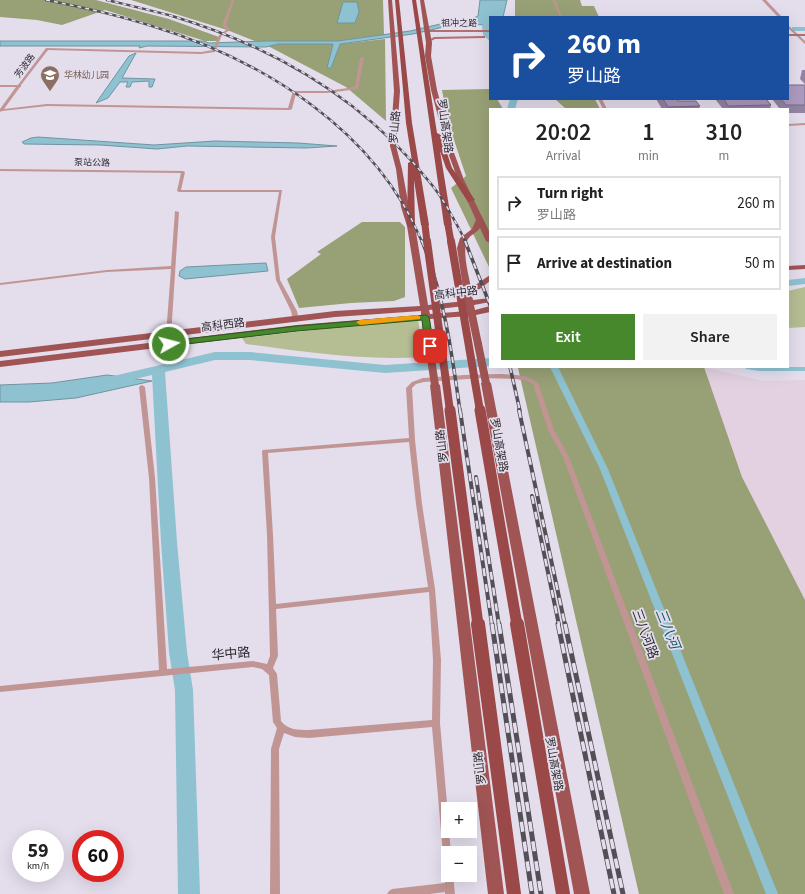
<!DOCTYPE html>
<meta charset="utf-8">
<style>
body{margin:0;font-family:"Source Sans 3","Noto Sans SC",sans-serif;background:#f2f2f2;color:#222;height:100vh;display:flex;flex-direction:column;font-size:15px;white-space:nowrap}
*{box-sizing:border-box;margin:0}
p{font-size:13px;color:#767676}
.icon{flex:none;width:22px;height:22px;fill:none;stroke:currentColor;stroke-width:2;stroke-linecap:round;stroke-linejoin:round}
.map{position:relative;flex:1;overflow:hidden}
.side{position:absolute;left:489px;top:108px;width:300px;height:260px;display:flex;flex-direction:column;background:#fff;border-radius:0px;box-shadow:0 4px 16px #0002}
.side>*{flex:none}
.top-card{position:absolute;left:489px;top:16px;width:300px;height:84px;border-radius:0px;box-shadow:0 4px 16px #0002;background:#1a4fa0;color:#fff;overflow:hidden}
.buttons{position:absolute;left:441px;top:802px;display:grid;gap:8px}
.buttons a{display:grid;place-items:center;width:36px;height:36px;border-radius:0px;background:#fff;box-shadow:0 4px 16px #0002;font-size:20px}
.speed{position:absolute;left:12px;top:830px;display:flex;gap:8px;font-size:20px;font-weight:700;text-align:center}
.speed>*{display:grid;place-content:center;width:52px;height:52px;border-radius:50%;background:#fff;box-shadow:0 4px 16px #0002;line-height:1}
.speed small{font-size:10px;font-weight:400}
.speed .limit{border:6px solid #d22;background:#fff;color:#111}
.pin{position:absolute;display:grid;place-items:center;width:34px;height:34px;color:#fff;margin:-17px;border-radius:8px;box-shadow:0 2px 6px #0006}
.me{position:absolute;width:44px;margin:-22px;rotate:83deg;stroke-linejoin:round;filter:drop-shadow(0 0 3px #0008)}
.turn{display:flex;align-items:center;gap:14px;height:84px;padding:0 12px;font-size:18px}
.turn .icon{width:52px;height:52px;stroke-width:2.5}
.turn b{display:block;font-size:28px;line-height:34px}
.eta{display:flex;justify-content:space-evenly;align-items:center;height:68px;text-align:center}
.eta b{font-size:24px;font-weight:600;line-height:28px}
.action{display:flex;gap:8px;margin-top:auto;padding:8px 12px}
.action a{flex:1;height:46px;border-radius:0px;background:#46882b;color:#fff;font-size:16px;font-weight:600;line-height:46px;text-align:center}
.action a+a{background:#f2f2f2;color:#222}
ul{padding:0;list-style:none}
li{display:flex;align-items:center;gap:12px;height:54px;margin:0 8px 6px;padding:0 4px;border:2px solid #e0e0e0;border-radius:0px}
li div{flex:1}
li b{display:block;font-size:15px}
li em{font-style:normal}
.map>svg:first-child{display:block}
.industrial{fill:#e3d0e0}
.green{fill:#b5bd93}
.forest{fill:#98a076}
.water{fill:#8ec2d1;stroke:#7194a0}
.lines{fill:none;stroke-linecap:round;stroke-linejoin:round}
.canal{fill:#8ec2d1;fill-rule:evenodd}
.river{fill:#8ec2d1;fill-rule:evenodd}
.minor{fill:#c19594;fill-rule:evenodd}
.tertiary{fill:#c19594;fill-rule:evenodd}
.secondary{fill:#af706f;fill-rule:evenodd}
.primary{fill:#a05454;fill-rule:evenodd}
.trunk{fill:#9a4848;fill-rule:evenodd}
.rail-far3-casing{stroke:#534f57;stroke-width:2.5}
.rail-far2-casing{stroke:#534f57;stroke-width:3.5}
.rail-far1-casing{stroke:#534f57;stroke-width:4}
.rail-casing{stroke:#534f57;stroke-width:5}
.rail-far3{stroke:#e4ddec;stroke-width:1.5;stroke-dasharray:4;stroke-linecap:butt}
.rail-far2{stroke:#e4ddec;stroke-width:2;stroke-dasharray:6;stroke-linecap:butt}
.rail-far1{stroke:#e4ddec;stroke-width:2.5;stroke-dasharray:8;stroke-linecap:butt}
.rail{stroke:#e4ddec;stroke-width:3.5;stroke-dasharray:10;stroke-linecap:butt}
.primary-bridge{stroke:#a05454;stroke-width:8}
.trunk-bridge-far3{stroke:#9a4848;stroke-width:7}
.trunk-bridge-far2{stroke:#9a4848;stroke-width:8}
.trunk-bridge-far1{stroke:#9a4848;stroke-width:11}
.trunk-bridge{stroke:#9a4848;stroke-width:14}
.wall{fill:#9484a4}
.building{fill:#ac99bf;stroke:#786b86}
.route{fill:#46882b;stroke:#2e581c}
.slow{fill:#f59e0b}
.labels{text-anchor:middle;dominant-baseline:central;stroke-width:3.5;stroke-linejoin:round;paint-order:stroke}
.far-street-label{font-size:9px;fill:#2c292f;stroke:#e4ddec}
.far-education-label{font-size:9px;fill:#785e54;stroke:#e4ddec;text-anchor:start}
.street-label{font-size:11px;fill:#2c292f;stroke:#e4ddec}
.near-street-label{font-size:13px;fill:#2c292f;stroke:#e4ddec}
.near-water-label{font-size:14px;font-style:italic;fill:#125969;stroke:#e4ddec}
</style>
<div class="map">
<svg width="805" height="894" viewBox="0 0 805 894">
<rect width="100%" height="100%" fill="#e4ddec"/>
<path class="industrial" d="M704,367L764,381L805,380V600L742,477Z"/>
<path class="green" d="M805,287V327L788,328V291Z
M418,318L423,357C363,361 305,352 246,344L242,338Z"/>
<path class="forest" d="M0,0H96L169,19L219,37L217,41H205L105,10L62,25L37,20L0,17Z
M131,0H383L384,35L338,41L257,42L227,30Z
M515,0H580L582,6H594L599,17H515Z
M385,39L386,121L346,87L268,46L278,44H334L328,68H331L340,44Z
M490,89V99H497L503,109H490V269L451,188L466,176L448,122L442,90Z
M595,99L600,109H566L555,99Z
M362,222H400L405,227V297L394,301L351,303L299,308L287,279L321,254L317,252Z
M533,367H704L742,477L805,600V894H639L518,368Z"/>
<path class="water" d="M480,0H507L503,17H490V25L457,24L413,34L340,44L331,68H327L333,44H278L266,47L147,46L139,48L140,46H0V41H204L209,43L266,41H338L410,31L453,21L471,19L478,16Z
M343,2H357L359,12L355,23H337Z
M136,53L122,78L155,79L152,87H149V81L132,82L130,87H126L128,82H120L108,98L96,103L129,56Z
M38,137L154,145L215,141L298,143L337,146L306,148L187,146L157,149L100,145L24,144L22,142L31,138Z
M266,263L268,271L185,279L179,276L180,271L186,267Z
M107,375L152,381L76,398L29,402H0V385L52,383Z"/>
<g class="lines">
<path class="canal" d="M550,367H558L608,469L778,894H766L600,469Z
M745,367H805V371H759L746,369Z"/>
<path class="river" d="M490,18V41L483,35L482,25Z
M792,27H805V31H792Z
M510,99H518L515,109H507Z
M805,278V284L788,286V280Z
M215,352H250L385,365L490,358V366L385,373L250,360H215L165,372L177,542L187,652L193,690L200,894H178L175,690L169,652L161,542L152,375L106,386L101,385L100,382L101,379Z"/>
<path class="minor" d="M232,0H234L226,25L230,30L222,35L215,52L201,54L48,50L21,85V87H20L4,109L47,104L288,108L293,91H327L355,87L360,58L362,57L364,58L358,89L327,93H296L292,109L290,110L47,106L2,111L0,112V109L16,87H0V85H18L46,48L201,52L213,50L219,35L226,30L222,25Z
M553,0H555L562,17H560Z
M598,99H602L607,109H603Z
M805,123V125L788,126V124Z
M0,169L183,171L185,172L181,190H282L275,237L280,280L297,311L299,320L296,322L293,320L291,311L276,280L271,237L279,192H179L177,191L181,173L0,171Z
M175,211L179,212L171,336L169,337L166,335L171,269L107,272L0,285V283L107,270L171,266Z
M500,374C513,375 528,374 538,383L554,430L569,457L734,894H724L563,457L548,430L533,384L527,381L516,379L482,378L424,382L416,384L412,388L415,440L422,504L435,589L441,660L440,723L448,815V831H449L451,853H448V870L445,869L444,866L432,727L309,738L295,737L284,733L279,749L280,894H270L271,749L277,728L273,722L269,675L262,669L253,667L0,692V686L159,670L149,478L139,387L140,386L142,385L145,387L155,478L167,669L253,661L267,664L270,656L267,535L262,451L263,450L409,438L406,388L412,382L423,378L464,375ZM409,442L416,504L428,587L276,604L273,535L268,453ZM429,592L433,660L432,720L309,730C298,730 288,730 281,721L277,674L273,668L278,656L276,609Z
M448,871V875H453L455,894H445V892L430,894H387L389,891L392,889L445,883V875L446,872Z"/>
<path class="tertiary" d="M762,0H766L782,17H778Z
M788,25L805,41V44L788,28Z"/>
<path class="secondary" d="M427,30H490V32H425Z
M788,34H805V36H788Z
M483,36H485V38L435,39L429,42L427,41L434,37Z"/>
<path class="primary" d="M388,0H392L400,91L396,146L402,169L409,207L415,226L428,305L465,301L457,248L460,238L472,229L476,220L458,180L447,150L431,90L425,56L426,43L420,0H424L432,43L431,56L437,90L453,150L464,180L490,233V243L486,241L480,228C477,233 469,235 467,241C462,252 469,276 471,288L490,275V281L472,295L473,300L490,298V302L474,305L475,310L490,306V312L476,315L482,344L481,346H475L474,344L468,316L430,319L433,346L429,349L425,346L422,320L297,331L0,367V361L297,325L421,315V311L335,317L0,357V351L335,311L420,306L407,226L401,207L396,169L390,146L394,91ZM465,306L467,311L430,314L429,310Z
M805,265V269L788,270V266Z
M486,380L491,383L590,894H574L481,383Z
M435,382L440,385L504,894H488L430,385Z"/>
<path class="trunk" d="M395,0H399L412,123L429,225L425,227L421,225L414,180L415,226L411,228L407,226L408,163L412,161L406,123Z
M412,0H416L437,133L441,135L452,168L475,200L468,202L446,168L440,151L452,225L448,227L444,225Z"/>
<g class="rail-far3-casing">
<path id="rail-far3" d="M46,0C82,7 117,15 152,26C263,60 376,130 422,242
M107,0C128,5 150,10 172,16C275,47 364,99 432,185C445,201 456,223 466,242"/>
</g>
<g class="rail-far2-casing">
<path id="rail-far2" d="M422,241C444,295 452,354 460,411
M465,241L490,305
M510,367L520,411"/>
</g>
<g class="rail-far1-casing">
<path id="rail-far1" d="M460,410L492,625
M519,410L565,625
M476,477L499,625
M532,496L559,625"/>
</g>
<g class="rail-casing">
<path id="rail" d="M492,624L532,894
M499,624L541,894
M558,624L614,894
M565,624L623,894"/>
</g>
<use href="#rail-far3" class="rail-far3"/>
<use href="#rail-far2" class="rail-far2"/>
<use href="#rail-far1" class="rail-far1"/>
<use href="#rail" class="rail"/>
<path class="primary-bridge" d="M478,344L486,383
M429,346L435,385"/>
<path class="trunk-bridge-far3" d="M425,225L427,242
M448,225L451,242"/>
<path class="trunk-bridge-far2" d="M427,241L450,411
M451,241L480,411"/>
<path class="trunk-bridge-far1" d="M450,410L478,625
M480,410L517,625"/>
<path class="trunk-bridge" d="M478,624L514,894
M517,624L563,894"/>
</g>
<path class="wall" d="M802,70H805V84L800,79Z
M805,85V113H788V109H780L772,99H788Z
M656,99H677L678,101L700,106L699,109H662Z
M715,99H766L771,105L770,109H723Z"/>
<path class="building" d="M788,85H805V105H786L781,99H788Z
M663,99H677L678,101H696L700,106L668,107Z
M724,99H766L771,105L728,106Z"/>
<path class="route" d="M426,315L429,317L434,346L430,348L425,346L422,320L297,331L169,346L165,344L169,341L297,326Z"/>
<path class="slow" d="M417,315L420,316V319L360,325L356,322L360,320Z"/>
<defs>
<g id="school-pin" transform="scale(1)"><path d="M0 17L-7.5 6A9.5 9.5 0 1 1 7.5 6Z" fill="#8d6e63" stroke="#e4ddec"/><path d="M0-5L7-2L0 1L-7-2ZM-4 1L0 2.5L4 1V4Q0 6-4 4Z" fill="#fff"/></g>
</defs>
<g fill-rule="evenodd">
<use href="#school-pin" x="50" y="75"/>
</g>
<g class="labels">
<g class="far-street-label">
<text x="459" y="23">祖冲之路</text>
<text transform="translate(25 66) rotate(-54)">芳波路</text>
<text transform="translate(92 163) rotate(1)">泵站公路</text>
</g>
<g class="far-education-label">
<text x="64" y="75">华林幼儿园</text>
</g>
<g class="street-label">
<text transform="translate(445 126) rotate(82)">罗山高架路</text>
<text transform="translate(395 127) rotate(-86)">罗山路</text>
<text transform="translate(456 293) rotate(-7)">高科中路</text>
<text transform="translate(223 325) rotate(-7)">高科西路</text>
<text transform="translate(499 445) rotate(80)">罗山高架路</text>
<text transform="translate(442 446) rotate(-97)">罗山路</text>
<text transform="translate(554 764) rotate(80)">罗山高架路</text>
<text transform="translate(480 768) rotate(-97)">罗山路</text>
</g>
<g class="near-street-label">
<text transform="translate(645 634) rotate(70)">三八河路</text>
<text transform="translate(231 654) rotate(-5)">华中路</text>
</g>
<g class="near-water-label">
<text transform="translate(667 629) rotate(68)">三八河</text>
</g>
</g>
</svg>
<div class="buttons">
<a>+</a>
<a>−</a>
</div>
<div class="speed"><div>59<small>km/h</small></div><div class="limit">60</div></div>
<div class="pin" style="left:430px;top:346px;background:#d93025"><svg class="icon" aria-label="arrive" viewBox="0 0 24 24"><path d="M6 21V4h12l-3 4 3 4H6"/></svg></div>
<svg class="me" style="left:169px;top:344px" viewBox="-20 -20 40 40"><circle r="17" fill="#46882b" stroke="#fff" stroke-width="3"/><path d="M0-11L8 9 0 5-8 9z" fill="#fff"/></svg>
<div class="top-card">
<div class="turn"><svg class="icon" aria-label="right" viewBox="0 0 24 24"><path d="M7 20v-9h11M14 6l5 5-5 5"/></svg><div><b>260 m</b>罗山路</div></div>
</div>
<section class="side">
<div class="eta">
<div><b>20:02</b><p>Arrival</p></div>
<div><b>1</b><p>min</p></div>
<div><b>310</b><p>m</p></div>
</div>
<ul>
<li><svg class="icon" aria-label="right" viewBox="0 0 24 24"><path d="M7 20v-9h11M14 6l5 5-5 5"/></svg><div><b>Turn right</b><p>罗山路</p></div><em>260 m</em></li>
<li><svg class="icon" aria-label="arrive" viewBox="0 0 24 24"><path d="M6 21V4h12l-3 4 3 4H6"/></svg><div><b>Arrive at destination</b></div><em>50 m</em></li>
</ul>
<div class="action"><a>Exit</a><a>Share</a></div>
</section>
</div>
